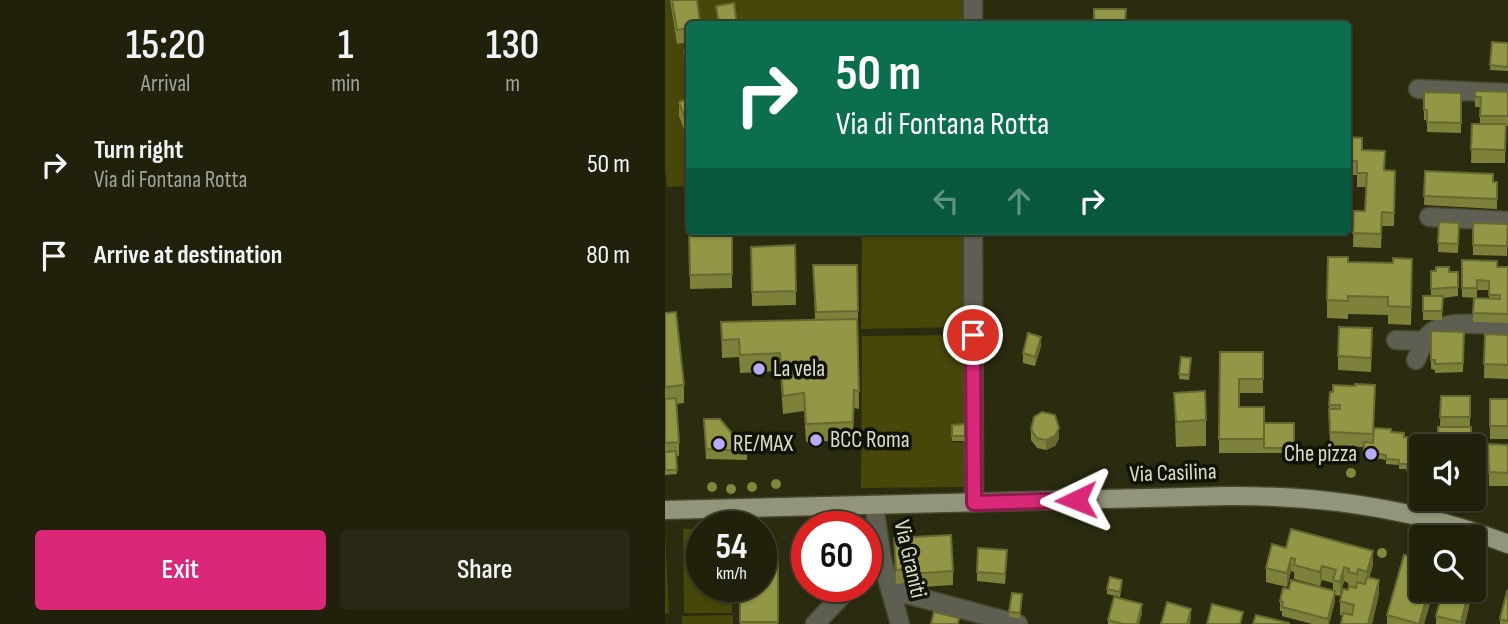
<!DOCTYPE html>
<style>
body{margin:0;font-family:"Sofia Sans Condensed",sans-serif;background:#282814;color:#f1f3f6;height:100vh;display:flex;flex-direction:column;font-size:26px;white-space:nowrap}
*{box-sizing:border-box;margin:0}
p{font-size:23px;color:#a2a39d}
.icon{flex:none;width:38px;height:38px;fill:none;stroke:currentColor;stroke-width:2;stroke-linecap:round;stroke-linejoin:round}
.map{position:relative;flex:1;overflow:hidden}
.drawer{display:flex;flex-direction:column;background:#20200b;width:665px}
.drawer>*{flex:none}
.guide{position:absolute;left:21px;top:21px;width:665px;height:214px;border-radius:7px;box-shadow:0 2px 5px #0004,0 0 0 2px #3d3e2c;background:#0b6e4f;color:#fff;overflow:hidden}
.tools{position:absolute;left:744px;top:434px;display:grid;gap:14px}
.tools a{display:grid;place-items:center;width:77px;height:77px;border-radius:7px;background:#20200b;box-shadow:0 2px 5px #0004,0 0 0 2px #3d3e2c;font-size:35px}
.speed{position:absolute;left:21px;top:511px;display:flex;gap:14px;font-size:35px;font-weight:700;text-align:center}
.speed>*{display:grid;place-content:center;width:91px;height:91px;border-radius:50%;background:#20200b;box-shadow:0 2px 5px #0004,0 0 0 2px #3d3e2c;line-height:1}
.speed small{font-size:18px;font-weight:400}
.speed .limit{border:10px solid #d22;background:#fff;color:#111}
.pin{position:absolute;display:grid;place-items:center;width:60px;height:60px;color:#fff;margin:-30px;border:4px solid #fff;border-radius:50%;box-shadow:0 2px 7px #0007}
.me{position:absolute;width:77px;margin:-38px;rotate:268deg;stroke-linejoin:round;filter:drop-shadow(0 0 5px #0008)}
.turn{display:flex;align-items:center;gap:24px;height:147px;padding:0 35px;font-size:32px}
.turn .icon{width:91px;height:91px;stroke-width:2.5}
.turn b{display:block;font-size:49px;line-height:60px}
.lanes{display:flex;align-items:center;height:66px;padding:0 35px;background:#0003;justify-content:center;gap:35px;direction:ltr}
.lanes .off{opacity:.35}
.eta{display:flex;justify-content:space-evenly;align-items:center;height:119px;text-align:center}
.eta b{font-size:42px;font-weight:600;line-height:49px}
.cta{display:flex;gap:14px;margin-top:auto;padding:14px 35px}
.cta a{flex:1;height:80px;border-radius:7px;background:#db2777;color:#fff;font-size:28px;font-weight:600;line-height:80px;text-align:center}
.cta a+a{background:#282814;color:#f1f3f6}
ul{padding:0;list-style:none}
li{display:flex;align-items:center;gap:21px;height:91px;padding:0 35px}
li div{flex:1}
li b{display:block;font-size:26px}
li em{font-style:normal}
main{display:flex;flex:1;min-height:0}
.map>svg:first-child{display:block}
.green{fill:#464709}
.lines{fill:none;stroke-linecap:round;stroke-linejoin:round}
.minor-casing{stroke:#46472d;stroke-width:21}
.major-casing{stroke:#46472d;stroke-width:21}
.minor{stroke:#5e5f52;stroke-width:18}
.major{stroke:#93957a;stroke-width:18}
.tree{fill:#83863c}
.wall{fill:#7e813a}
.shaded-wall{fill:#676930}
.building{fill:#939644;stroke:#676930;stroke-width:2}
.route-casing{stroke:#8e194d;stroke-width:18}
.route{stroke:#db2777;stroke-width:12}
.poi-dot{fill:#b8abf7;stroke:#121307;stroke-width:2.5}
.labels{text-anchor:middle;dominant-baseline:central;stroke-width:7;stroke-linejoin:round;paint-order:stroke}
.poi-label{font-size:23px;fill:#dbddcc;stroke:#121307;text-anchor:start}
.street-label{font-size:23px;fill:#dbddcc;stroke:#121307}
</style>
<main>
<section class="drawer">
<div class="eta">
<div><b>15:20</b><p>Arrival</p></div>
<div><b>1</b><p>min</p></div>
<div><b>130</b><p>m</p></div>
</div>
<ul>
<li><svg class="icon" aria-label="right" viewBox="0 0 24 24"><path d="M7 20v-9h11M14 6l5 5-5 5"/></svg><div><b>Turn right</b><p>Via di Fontana Rotta</p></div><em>50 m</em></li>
<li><svg class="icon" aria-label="arrive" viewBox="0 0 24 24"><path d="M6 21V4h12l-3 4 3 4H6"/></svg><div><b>Arrive at destination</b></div><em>80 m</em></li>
</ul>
<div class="cta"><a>Exit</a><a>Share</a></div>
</section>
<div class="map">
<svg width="843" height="624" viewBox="0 0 843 624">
<rect width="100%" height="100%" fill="#2a2b0f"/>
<path class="green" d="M0,0H302V24H24V186L2,187L0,169Z
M197,231H301V327L196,329Z
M301,335V426H287V442L301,443V487L196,488L197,336Z
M18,529H37V586H67V613H19Z
M0,532L4,613L0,614Z
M68,615V624H17V616Z"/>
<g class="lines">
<g class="minor-casing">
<path id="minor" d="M308,0V24
M753,89L843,93
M764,217L843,221
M308,231L309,503
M731,340L759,341L751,360
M759,341C774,315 817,326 843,326
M209,505L217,560L235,624
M201,573L217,560
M226,590L353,624
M150,624L186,586"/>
</g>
<g class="major-casing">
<path id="major" d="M0,510L561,496C659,495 752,509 843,544"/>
</g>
<use href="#minor" class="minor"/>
<use href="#major" class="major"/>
</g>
<g class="tree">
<circle cx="686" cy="473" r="5"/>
<circle cx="111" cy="484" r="5"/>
<circle cx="47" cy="487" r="5"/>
<circle cx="87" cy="487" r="5"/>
<circle cx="66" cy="489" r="5"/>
<circle cx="717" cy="553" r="5"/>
</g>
<path class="wall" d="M5,0H32L24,24V42L12,44Z
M827,42L843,43V71L825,70Z
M24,50V86H22L19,51Z
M810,91L843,92V126H841L840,163H806L807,124H815V107H810Z
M796,93V133L762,132V120H759V110Z
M24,98V152L23,140L14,116V102Z
M682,137L720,170L730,171L729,226H717L716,248L688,247L689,211H700L701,187H692V175H682Z
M760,171L832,182V209L759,205Z
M774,222L794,223L793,253L773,252Z
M808,223L843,224L842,256L808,255Z
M24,230L67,231V288L25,289Z
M130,245L131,305L87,306L86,261Z
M683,262L747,277L746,325L723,324V315L683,314V319L662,318V300Z
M148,265L193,311L194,409L189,408L188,440L141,442L139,411L118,414L115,371L75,373L74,357L57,358L56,322L150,320Z
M832,267H843V323L808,322L809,298L824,299V290H812V298L797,297V288Z
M766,271L793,272V296L778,298L777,320H758V296H766Z
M0,313L19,385V403L11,404L14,442V456H11L12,474L0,475Z
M766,331L799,332L798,372L770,373V370L766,369Z
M820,334L843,335V379L819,378Z
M707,342L706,372L673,370V356Z
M376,346L370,366L358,363V353Z
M555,352H598V393H574V407L599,423H629V453H554Z
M516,357L526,363L524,380L514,379Z
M665,392L709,428L726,432L739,437L748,444L756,446V475H742V469H734V465L721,464V460L699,456V447L665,446L664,409Z
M509,393L541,420V446L511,447Z
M776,396H805V427H775Z
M825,399H843V439H825Z
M39,419L82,451V460L41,459Z
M300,424V441H287V425Z
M366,430L394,438L390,446L381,450L372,448L366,440Z
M823,444L843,445V486H824Z
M229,538L288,571V585L243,588V583L231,584Z
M621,548L708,565L704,578L714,594L707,624L675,615V601L683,590V583L679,581L675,596L670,595V601L664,624H647L617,616V611H615V601L624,589L668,591V583L657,580L655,586L629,579V572L626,571L622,587L601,582V568Z
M342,559L340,584L312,581V572Z
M113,560V624H75V586Z
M457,585L455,597L442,594V589Z
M769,590L759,624H722V615Z
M808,590L800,624H771V616Z
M843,591V624H835V619Z
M357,599L355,618L344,617V612Z
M477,613L474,624H443V620Z"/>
<path class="shaded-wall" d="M376,337V346L370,366V357Z
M394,428V438L390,446L381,450V440Z
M708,551V565L702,586V572Z
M626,558V571L622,587V573Z
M657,566V580L655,586V572Z
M679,567V581L675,596V582Z
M714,580V594L707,624H703Z
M764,590H769L759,624H754Z
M804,590H808L800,624H796Z
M670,591V601L664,624H663V619Z
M477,604V613L474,624H472Z
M526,609V619L525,624H522Z"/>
<path class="building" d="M7,0H32L35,24H24V28L12,30Z
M69,3L72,24H54L51,6Z
M429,9H461L460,24H429Z
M827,42L843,43V67L825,65Z
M24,50V77H22L19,51Z
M810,91L843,92V116H815L816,97H810Z
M759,92L796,93V123L762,122V110H759Z
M24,98V129L14,102Z
M807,124H841L840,150L806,149Z
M682,137L697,138V150L720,151L719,170L730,171L729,213L717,212L716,234L688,233L689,211H700L702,173H692V161H682Z
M760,171L828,174V182H832V199L759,196Z
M774,222L794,223L793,244L773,243Z
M808,223L843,224L842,246L808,245Z
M24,230V231H67V274L25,275Z
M130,245L131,291L87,292L86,247Z
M663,257H683V262L728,263V258L747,259L746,307L723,306V297L683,296V301L662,300Z
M797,260L832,261V267H843V314L808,313L809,298L835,299V295H824V281L812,280V288H797Z
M148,265H192L193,311L151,312Z
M771,267H784V272H793V287L766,289V271H771Z
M758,296H778L777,311H758Z
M11,312L19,385L0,387V313Z
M192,319L194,391L189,390L188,422L141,424L139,393L118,396L115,353L75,355L74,339L57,340L56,322Z
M674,327L707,328L706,358L673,356Z
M766,331L799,332L798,363L770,364V360H766Z
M363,333L376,337L370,357L358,353Z
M820,334L843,335V365L819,364Z
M555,352H598V379H574V407H599V439H554Z
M516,357L526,358L524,375L514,374Z
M690,384L710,385L708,434L665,432L664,409H675V405H664L665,392H668V385L690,386Z
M540,391L541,420L511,422L509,393Z
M776,396H805V417H775Z
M11,398L14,442L0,443V399Z
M825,399H843V426H825Z
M377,412L390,415L394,428L390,436L381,440L372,438L366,430L369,417Z
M39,419H55L82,451L41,449Z
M599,423H629V448H599Z
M300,424V436H287V425Z
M773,427H806V446H773Z
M709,428L726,429V432L739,433V437L748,438V444H758V446H756V471L742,470V464H734V460L721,459V455L699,451V442L708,443Z
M823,444L843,445V473L824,472Z
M11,451L12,470H0V452Z
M626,529L708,551L702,572L693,569L692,574L683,572L684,569L679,567L675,582L668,580L671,570L657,566L655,572L629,565L630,559L626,558L622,573L601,568L607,544L621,548Z
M286,535L288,571L243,574V569L231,570L229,538Z
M313,548L342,550L340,574L312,572Z
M739,555L756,560V590H764L754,624L722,615Z
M96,560H113V622H75V586H96Z
M445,577L457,580L455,592L442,589Z
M702,577L714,580L703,624H676L678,613L687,615L689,605L675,601L678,589L683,590L684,586L691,588L692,582L700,584Z
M626,580L670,591L663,619L617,607L618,602L615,601L618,588L624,589Z
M778,590H804L796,622L771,616Z
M842,591H843V621L835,619Z
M347,593L357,594L355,613L344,612Z
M449,597L477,604L472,624H458L443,620Z
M502,602L526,609L522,624H496Z
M547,604L578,612L575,624H542Z
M269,612L294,618L293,624H266Z
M591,615L624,623V624H588Z"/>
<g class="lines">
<g class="route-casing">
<path id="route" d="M308,335L309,503L411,500"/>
</g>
<use href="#route" class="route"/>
</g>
<g class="poi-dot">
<circle cx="94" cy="369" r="7"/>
<circle cx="151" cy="440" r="7"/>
<circle cx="54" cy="444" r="7"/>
<circle cx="706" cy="454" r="7"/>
</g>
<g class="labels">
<g class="poi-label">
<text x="108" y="369">La vela</text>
<text x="165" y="440">BCC Roma</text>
<text x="68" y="444">RE/MAX</text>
<text x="692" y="454" text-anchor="end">Che pizza</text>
</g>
<g class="street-label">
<text transform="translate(508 473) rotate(-2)">Via Casilina</text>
<text transform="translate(245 559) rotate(77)">Via Graniti</text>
</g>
</g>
</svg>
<div class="tools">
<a><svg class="icon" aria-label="sound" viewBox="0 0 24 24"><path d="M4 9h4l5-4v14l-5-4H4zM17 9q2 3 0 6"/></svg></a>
<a><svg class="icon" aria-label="search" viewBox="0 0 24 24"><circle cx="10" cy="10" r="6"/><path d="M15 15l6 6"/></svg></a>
</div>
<div class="speed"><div>54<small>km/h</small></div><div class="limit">60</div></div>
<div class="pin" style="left:308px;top:335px;background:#d93025"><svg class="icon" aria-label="arrive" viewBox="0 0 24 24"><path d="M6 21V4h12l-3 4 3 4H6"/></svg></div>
<svg class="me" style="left:411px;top:500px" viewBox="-20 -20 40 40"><path d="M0-17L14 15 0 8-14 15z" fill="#db2777" stroke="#fff" stroke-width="4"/></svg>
<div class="guide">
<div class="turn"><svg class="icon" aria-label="right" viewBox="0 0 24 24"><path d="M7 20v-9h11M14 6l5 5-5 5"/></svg><div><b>50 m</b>Via di Fontana Rotta</div></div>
<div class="lanes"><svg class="icon off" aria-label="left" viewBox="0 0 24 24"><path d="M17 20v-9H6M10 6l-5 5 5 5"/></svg><svg class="icon off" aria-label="ahead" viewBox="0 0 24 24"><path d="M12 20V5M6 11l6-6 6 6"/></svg><svg class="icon" aria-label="right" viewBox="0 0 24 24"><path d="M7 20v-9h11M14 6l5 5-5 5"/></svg></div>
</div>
</div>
</main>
